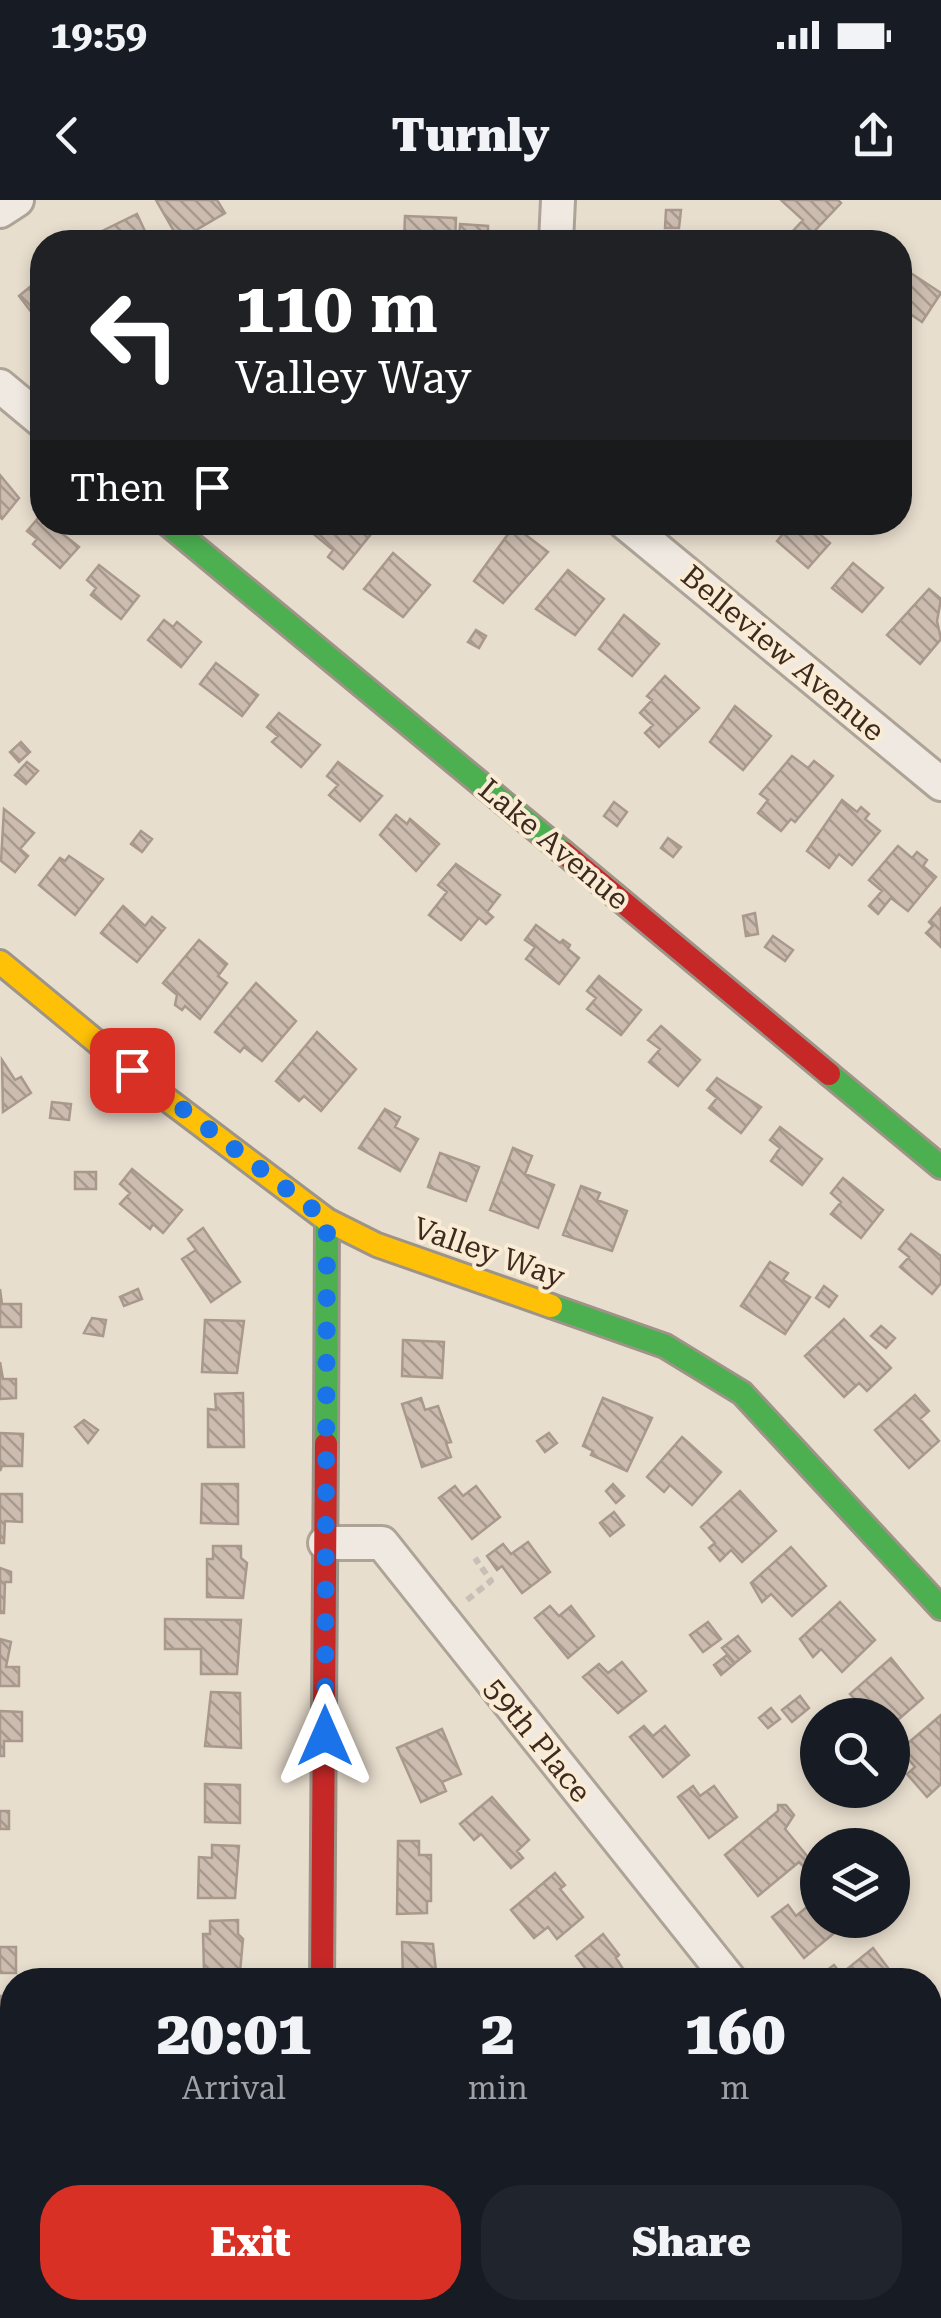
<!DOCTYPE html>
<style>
body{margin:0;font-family:"Roboto Serif",serif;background:#20242c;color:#f1f3f6;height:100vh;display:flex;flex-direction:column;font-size:38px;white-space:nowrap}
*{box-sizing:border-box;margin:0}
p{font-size:32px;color:#9ea1a6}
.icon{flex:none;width:55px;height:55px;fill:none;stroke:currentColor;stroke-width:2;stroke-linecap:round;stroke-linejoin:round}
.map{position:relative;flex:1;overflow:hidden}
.panel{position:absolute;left:0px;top:1768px;width:942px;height:352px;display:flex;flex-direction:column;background:#171b24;border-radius:40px 40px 0 0;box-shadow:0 5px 15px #0003}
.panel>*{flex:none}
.hud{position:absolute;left:30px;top:30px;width:882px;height:305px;border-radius:40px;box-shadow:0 5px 15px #0003;background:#202124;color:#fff;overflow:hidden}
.fabs{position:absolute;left:800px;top:1498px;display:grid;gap:20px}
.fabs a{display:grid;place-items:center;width:110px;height:110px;border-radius:50%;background:#171b24;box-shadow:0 5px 15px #0003;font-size:50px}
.pin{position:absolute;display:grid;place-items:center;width:85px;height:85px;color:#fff;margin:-42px;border-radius:20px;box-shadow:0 5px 15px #0006}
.me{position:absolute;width:110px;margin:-55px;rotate:0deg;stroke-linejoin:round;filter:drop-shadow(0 0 8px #0008)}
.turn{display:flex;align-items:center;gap:35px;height:210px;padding:0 40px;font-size:45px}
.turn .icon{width:130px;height:130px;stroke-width:2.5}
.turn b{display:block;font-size:70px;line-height:85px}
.then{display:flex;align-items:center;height:95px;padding:0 40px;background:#0003;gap:20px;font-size:38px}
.eta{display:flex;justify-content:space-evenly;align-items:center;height:170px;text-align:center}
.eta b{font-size:60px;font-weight:800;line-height:70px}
.button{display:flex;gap:20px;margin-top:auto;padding:20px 40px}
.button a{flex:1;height:115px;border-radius:40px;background:#d93025;color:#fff;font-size:40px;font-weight:800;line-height:115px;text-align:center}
.button a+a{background:#20242c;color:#f1f3f6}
.status{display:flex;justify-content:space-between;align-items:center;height:70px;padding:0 50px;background:#171b24;direction:ltr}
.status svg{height:28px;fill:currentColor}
header{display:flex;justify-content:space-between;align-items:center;height:130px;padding:0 40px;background:#171b24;font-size:45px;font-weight:800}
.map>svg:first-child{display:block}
.building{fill:url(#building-back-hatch);stroke:#a9998d;stroke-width:2.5}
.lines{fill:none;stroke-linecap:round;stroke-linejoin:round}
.street-casing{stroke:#ada397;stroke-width:38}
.fast-casing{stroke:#9d9387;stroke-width:28}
.slow-casing{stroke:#9d9387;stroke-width:28}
.jam-casing{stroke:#9d9387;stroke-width:28}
.path{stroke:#c8c0b7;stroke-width:6;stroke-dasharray:8 5;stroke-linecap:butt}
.street{stroke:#efe9e1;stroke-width:32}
.fast{stroke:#4caf50;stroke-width:22}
.slow{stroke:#ffc107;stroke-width:22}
.jam{stroke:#c62828;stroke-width:22}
.route{stroke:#1a73e8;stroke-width:18;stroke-dasharray:0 32.4}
.labels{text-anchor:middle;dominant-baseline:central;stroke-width:8;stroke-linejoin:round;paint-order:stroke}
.street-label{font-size:30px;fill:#3e2a1e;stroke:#f9ebd4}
</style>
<div class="status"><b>19:59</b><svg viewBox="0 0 49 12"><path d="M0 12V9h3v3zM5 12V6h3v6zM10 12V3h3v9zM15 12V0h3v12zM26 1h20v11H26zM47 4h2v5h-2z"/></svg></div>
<header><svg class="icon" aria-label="back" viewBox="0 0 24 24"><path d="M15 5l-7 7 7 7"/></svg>Turnly<svg class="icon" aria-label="share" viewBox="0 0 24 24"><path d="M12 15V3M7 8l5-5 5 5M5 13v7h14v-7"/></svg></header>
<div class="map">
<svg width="941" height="2118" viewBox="0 0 941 2118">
<defs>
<pattern id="building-back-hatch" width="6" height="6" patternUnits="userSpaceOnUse" patternTransform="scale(2.5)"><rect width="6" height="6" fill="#ccbcaf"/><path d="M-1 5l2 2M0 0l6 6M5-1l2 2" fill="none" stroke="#a7998e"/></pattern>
</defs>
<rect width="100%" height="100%" fill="#e8dece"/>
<path class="building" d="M156,0H217L225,13L179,40Z
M781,0H838L841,3L804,42L792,32L803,20Z
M666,10H681L679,28H665Z
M137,14L150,42H96L105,38L102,31Z
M405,16L456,18L455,42H404Z
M460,24L488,26V42H459Z
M621,35L671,42H620Z
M900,66L941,93L922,122L900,107Z
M42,77V126L19,96Z
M0,275L19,298L2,319L0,317Z
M40,316L79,347L60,368L33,344L37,339L27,331Z
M299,322H359L371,334L343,369L328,357L333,350Z
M793,322H806L830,343L808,368L777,341Z
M514,326L548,352L503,403L474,381Z
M393,353L430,385L403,417L364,389Z
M853,363L883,388L862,412L832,388Z
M99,365L139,396L121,419L91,395L96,388L87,380Z
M568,370L604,399L575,435L536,409Z
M929,389L941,399L937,421L941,439L920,464L887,435Z
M624,415L659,444L632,476L599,449Z
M164,420L173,427L177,422L201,442L181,467L148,440Z
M476,430L486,436L479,448L468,442Z
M216,463L258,495L242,516L200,484Z
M665,476L699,508L659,547L645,533L653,525L640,513L652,500L647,496Z
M735,506L771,536L743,570L710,542Z
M279,513L320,545L301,567L272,542L278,536L267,527Z
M21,542L30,552L19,562L10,552Z
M792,556L808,568L814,561L833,576L795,622L791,619L781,631L758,613L768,600L760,594Z
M27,562L38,571L26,584L15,575Z
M338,562L382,596L360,621L329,595L338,585L327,576Z
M842,600L857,612L861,607L869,614L865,619L880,631L852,665L839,654L829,668L807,651Z
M614,602L627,612L617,626L604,616Z
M4,609L34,633L20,649L28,656L15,672L1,661Z
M396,615L407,624L410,619L439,644L416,671L380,635Z
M141,631L152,639L142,652L131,644Z
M668,638L681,647L673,657L661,648Z
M898,646L912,658L917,652L927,660L923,666L936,677L908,711L891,698L878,714L869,706L882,691L869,680Z
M69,656L103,679L75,715L39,685L60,658L65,661Z
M456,664L500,695L487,712L493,717L486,724L479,718L461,740L429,715L447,692L438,685Z
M123,706L145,726L152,717L165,728L137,762L101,733Z
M941,708V747L926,733L933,726L929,722Z
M755,713L758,734L746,736L743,716Z
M536,725L560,743L563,740L570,745L568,749L579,758L559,784L526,759L535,747L525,740Z
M773,736L793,750L785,761L765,747Z
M199,740L227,764L218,776L227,783L200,819L185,806L182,810L175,805L177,795L163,783Z
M599,776L641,810L621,835L587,809L596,798L587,791Z
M256,783L296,821L262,861L244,847L240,852L215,832Z
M661,826L700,860L678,886L649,862L660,849L648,840Z
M317,832L356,869L321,911L304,896L299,901L276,881Z
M2,860L15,880L21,877L31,893L3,912Z
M717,878L761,907L741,933L709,908L717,898L707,890Z
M52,902L71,904L69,920L50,918Z
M385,909L400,917L395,927L418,939L400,971L359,948Z
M780,927L822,959L802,985L771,961L780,948L770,940Z
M513,948L532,956L525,974L554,985L538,1028L490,1010Z
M440,953L479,967L466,1001L428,987Z
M132,969L182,1010L163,1033L153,1024L150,1029L120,1004L130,993L120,984Z
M75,972H96V989H75Z
M843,978L883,1010L861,1038L831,1014L841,1002L831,993Z
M581,986L600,993L597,1000L627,1011L612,1051L563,1035Z
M203,1028L240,1082L211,1102L182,1059L196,1050L188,1039Z
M911,1034L941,1056V1083L932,1094L900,1067L909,1057L899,1049Z
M770,1062L788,1073L783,1080L810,1097L785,1134L741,1106Z
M824,1086L837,1096L829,1107L816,1098Z
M0,1089L2,1104H21V1127H0Z
M138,1089L142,1099L124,1106L120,1097Z
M92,1118L106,1120L103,1136L84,1133Z
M844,1119L891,1168L867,1191L859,1183L844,1197L805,1156Z
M205,1120L244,1121L237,1173L202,1172Z
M881,1126L895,1138L886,1148L871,1136Z
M403,1140L444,1142L442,1178L402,1176Z
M0,1162L3,1179H16V1198L0,1199Z
M243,1193L244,1247H208V1209L216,1210L215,1194Z
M915,1195L929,1211L920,1219L939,1241L909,1268L875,1230Z
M421,1198L425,1210L438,1206L451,1242L446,1243L451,1257L422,1267L402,1204Z
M603,1198L652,1218L627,1271L591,1255L593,1251L583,1246Z
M84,1220L98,1230L88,1243L75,1227Z
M0,1233L23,1234L22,1266H2L0,1271Z
M549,1233L557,1243L545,1252L537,1241Z
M682,1237L721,1272L692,1305L670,1285L664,1292L647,1277Z
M202,1284H238V1324L201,1323Z
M613,1284L624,1296L616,1303L606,1291Z
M455,1286L463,1296L476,1286L500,1317L472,1339L439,1298Z
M740,1291L776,1331L742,1362L731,1350L720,1361L709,1348L715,1343L701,1327Z
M0,1294H22V1322L5,1321L4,1343H0Z
M614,1312L624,1325L610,1336L600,1323Z
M528,1342L550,1372L522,1393L502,1366L497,1370L487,1356L503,1344L511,1354Z
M213,1346H241V1358L247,1363L243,1398L207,1397V1359H213Z
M791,1347L826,1386L792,1416L771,1394L762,1402L751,1383Z
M0,1368L11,1372V1382H5L4,1413H0Z
M840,1402L875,1440L842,1472L821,1449L813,1457L800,1439Z
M550,1406L559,1416L571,1406L594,1436L568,1458L535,1418Z
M165,1419L241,1420L237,1474H201V1449H165Z
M708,1422L721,1439L703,1452L690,1435Z
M738,1436L750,1451L735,1463L722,1448Z
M0,1439L11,1442L6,1467H19V1486H0Z
M727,1455L734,1464L721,1475L714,1465Z
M891,1458L923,1498L892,1525V1515H880L871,1505L865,1510L850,1494Z
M622,1462L646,1491L618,1513L583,1477L599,1464L608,1473Z
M211,1492L240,1493L241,1548L205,1546Z
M800,1496L809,1508L792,1522L782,1510Z
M771,1508L780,1519L768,1528L759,1518Z
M0,1511L22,1512V1541H4V1556H0Z
M941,1515V1584L927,1597L907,1574L915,1567L900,1550Z
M644,1526L653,1536L665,1526L689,1555L663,1577L630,1537Z
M442,1529L461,1574L442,1582L446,1591L421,1602L397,1548Z
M205,1584L240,1585V1623L205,1622Z
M693,1586L700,1596L714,1586L737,1617L709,1638L678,1597Z
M492,1597L529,1640L517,1651L523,1658L511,1668L481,1634L474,1640L460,1624Z
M778,1605H786L794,1615L785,1629L812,1662L805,1668L799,1662L758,1696L725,1655L778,1611Z
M0,1611H9V1629H0Z
M398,1641H419V1655H431V1701H427V1713L397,1714Z
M212,1645L239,1646L235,1698H198L199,1657L212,1658Z
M555,1673L565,1685L560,1689L583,1717L557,1739L548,1727L534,1738L511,1710Z
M818,1698V1720H850L804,1758L772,1717L788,1705L796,1716Z
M238,1720V1734L243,1739L240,1772H204L203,1734H210V1721Z
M603,1734L619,1755L616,1758L630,1780H588L581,1772L585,1768L576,1756Z
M402,1742L433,1744L437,1780H403Z
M0,1747H16V1773H0Z
M873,1748L897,1780H828L823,1773L834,1765L841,1774Z
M0,1796H12V1849H6L12,1884H0Z
M930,1886L938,1895L941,1893V1927L930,1913Z
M0,1904H9L12,1966L8,1965V1975H0Z
M0,2032H6L5,2053H12V2069L5,2068L4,2082H0Z
M158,2108H236L235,2118H158Z
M875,2108H901L908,2117L862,2118Z"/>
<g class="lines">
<g class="street-casing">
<path id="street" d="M0,11L17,0
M556,42L558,0
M0,186L42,221
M624,322L941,584
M325,1343H382L730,1780
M930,2031L941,2044
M317,2118L318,2108"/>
</g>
<g class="fast-casing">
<path id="fast" d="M165,322L563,652
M829,874L941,967
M551,1106L665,1146L742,1193L941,1408
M326,1244L327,1020"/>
</g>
<g class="slow-casing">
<path id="slow" d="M0,762L156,891L327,1020L377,1045L551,1106"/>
</g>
<g class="jam-casing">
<path id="jam" d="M563,652L829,874
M322,1780L326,1244"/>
</g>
<path class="path" d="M467,1400L491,1381L475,1358"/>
<use href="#street" class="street"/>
<use href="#fast" class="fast"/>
<use href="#slow" class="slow"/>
<use href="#jam" class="jam"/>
</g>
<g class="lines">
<path class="route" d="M132,870L327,1020L325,1536"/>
</g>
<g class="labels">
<g class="street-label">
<text transform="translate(783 453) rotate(40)">Belleview Avenue</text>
<text transform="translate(554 644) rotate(40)">Lake Avenue</text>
<text transform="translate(489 1052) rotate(19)">Valley Way</text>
<text transform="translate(538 1540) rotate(51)">59th Place</text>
</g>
</g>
</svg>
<div class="fabs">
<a><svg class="icon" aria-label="search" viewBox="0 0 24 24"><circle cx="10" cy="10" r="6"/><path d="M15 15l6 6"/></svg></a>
<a><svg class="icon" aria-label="layers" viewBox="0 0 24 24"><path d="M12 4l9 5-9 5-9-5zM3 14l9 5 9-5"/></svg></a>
</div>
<div class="pin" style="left:132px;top:870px;background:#d93025"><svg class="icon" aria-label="arrive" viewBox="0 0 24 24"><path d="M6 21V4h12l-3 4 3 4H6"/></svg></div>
<svg class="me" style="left:325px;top:1536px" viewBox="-20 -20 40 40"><path d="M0-17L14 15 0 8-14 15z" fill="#1a73e8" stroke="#fff" stroke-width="4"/></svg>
<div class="hud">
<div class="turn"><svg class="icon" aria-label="left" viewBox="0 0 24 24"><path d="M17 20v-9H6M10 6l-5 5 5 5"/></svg><div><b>110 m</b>Valley Way</div></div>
<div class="then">Then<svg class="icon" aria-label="arrive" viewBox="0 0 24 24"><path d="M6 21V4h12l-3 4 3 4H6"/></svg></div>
</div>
<section class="panel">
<div class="eta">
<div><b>20:01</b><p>Arrival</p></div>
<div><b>2</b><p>min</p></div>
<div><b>160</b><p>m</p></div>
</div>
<div class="button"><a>Exit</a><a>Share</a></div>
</section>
</div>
